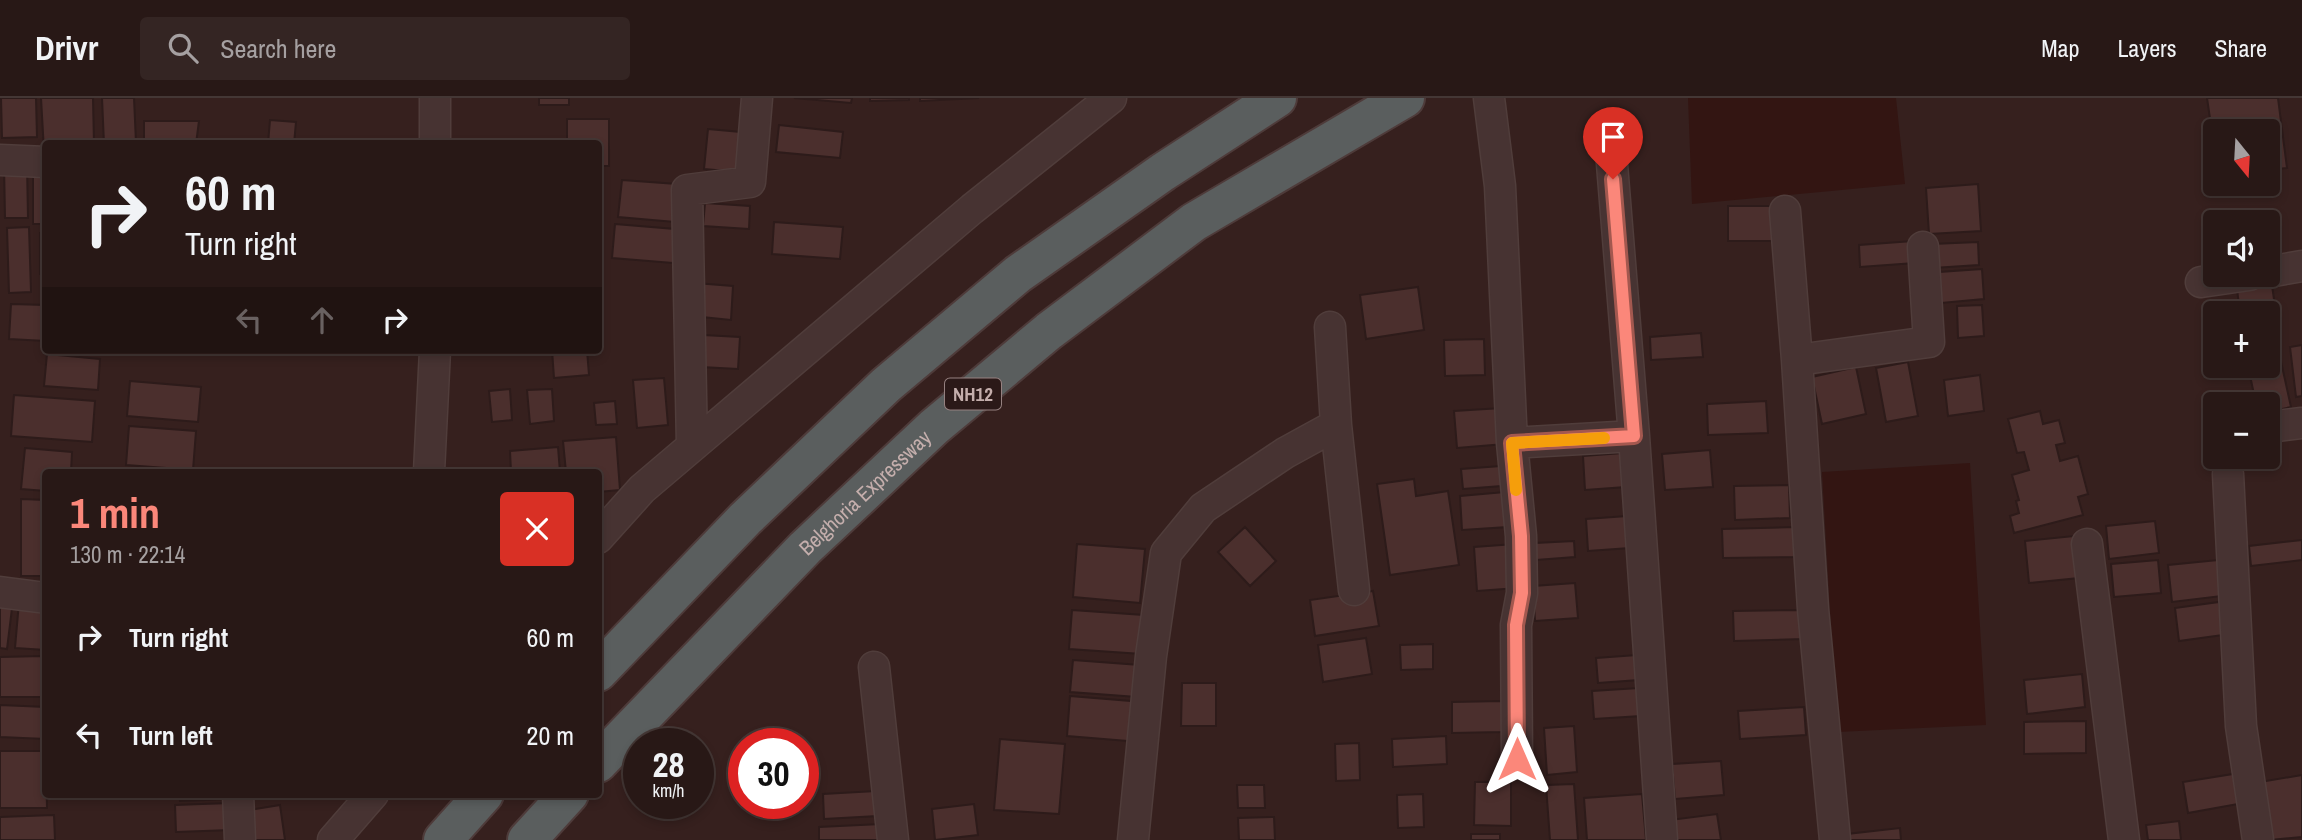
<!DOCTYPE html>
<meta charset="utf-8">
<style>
body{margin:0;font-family:"Archivo Narrow",sans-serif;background:#342523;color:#f1f3f6;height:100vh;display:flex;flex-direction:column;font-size:26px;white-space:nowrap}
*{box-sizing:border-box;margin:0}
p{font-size:23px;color:#a5a0a1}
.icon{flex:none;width:38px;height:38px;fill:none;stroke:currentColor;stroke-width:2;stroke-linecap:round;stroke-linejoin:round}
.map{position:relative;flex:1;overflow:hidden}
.drawer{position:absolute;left:42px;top:371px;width:560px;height:329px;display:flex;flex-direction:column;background:#281816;border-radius:7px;box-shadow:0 4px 10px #0003,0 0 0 2px #443735}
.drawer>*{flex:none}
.banner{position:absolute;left:42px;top:42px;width:560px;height:214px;border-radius:7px;box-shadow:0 4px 10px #0003,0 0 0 2px #443735;background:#281816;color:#f1f3f6;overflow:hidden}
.needle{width:46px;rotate:162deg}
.controls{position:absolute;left:2203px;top:21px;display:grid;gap:14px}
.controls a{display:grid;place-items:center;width:77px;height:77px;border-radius:7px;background:#281816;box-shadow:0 4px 10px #0003,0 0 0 2px #443735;font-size:35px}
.speed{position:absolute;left:623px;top:630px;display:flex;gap:14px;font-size:35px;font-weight:700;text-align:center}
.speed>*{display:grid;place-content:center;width:91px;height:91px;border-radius:50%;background:#281816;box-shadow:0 4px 10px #0003,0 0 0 2px #443735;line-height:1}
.speed small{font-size:18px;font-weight:400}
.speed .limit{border:10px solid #d22;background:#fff;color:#111}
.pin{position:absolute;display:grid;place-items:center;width:60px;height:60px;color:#fff;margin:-72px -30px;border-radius:50% 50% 50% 0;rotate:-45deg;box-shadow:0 0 7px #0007}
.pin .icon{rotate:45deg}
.me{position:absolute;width:77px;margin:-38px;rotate:0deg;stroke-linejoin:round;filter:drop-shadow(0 0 5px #0008)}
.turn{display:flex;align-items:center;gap:24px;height:147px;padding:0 28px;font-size:32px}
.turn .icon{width:91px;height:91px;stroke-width:2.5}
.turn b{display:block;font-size:49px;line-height:60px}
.lanes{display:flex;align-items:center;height:66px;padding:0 28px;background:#0003;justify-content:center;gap:35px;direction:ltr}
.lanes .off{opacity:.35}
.round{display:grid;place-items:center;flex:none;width:74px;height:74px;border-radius:7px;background:#342523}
.head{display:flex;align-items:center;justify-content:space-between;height:119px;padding:0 28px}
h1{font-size:42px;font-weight:700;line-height:52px;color:#fb877a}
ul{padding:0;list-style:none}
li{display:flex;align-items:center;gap:21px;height:98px;padding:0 28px}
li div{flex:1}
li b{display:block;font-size:26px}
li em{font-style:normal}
header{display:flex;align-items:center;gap:42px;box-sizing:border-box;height:98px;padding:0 35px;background:#281816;border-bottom:2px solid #443735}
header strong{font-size:33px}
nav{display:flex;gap:38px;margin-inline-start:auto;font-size:24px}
.search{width:490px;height:63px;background:#342523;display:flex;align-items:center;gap:18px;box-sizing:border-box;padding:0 24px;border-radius:7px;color:#a5a0a1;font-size:26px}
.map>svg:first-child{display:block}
.water{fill:#331512}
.building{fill:#4b2f2d;stroke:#2d1b1a;stroke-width:2}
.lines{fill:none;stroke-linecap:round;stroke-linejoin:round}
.minor-casing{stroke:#503d3b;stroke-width:33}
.trunk-casing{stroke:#4e3b3a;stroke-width:42}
.minor{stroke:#473332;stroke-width:30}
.trunk{stroke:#5a5e5e;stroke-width:38}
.route-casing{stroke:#a3584f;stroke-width:18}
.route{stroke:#fb877a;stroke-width:12}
.slow{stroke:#f59e0b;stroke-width:12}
.labels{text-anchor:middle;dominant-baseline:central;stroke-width:7;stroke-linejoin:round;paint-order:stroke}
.shield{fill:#2b1918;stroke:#968180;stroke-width:2}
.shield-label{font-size:19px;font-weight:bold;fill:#c4aeac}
.street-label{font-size:21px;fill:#c4aeac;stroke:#2b1918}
</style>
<header>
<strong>Drivr</strong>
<div class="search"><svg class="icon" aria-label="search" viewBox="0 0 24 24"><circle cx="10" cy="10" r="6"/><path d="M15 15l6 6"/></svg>Search here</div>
<nav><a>Map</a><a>Layers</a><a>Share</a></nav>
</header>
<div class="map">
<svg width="2302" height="742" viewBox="0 0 2302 742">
<rect width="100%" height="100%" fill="#36201e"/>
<path class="water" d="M1688,0H1896L1905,86L1692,106Z
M1970,365L1986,627L1837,634L1822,374Z"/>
<path class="building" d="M1,0H36L37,39L2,40Z
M41,0H93L94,46H46V53H44Z
M102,0H134L136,45L104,46Z
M539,0H569V7H539Z
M794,0H852L851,5Z
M870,0H909V2L870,3Z
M920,0H979L920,3Z
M2207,0H2278L2287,70L2268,72V33H2216V61Z
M567,21H609V68H598V46H567Z
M270,22L296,24L294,46H268Z
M144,23H199L196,46H144Z
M779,27L843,34L840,60L776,54Z
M708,31L741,34L738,74L704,71Z
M27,66L28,120H5L4,67Z
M33,69H46V126H33Z
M622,82L677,86L675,124L618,119Z
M1978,86L1981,133L1929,136L1926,90Z
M705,105L750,108L749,131L703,128Z
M1728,108H1776V143H1728Z
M774,124L843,129L840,161L772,156Z
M615,126L675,131L673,165L612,160Z
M29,129L31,194L9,195L7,130Z
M46,134V176H40V135Z
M1913,143L1915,165L1860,169L1859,147Z
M1978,144L1979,167L1933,170L1932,146Z
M1982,171L1984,201L1941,205L1939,174Z
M695,185L733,188L731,222L692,218Z
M2272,187L2280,244L2268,246V215H2240L2237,191Z
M1418,189L1424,232L1366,241L1360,197Z
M11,206L46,207V243L9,241Z
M1982,207L1984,238L1958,240L1957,208Z
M1701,235L1703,259L1651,262L1650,239Z
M703,237L740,239L738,271L701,269Z
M1484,241L1485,277L1445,278L1444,242Z
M2302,247V298L2296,299L2290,249Z
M2278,250L2291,309L2268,314V306H2256L2248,268H2268V252Z
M552,252H587L589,277L554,280Z
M47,256L100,261L98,292L44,288Z
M1908,264L1918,318L1886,324L1876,270Z
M1856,269L1866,316L1822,326L1812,279Z
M1980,277L1984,313L1948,318L1944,282Z
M664,280L668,327L637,330L633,282Z
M130,283L201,289L198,324L127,318Z
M510,291L512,322L492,324L489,293Z
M552,291L554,323L530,326L527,292Z
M14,297L95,303L92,344L11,338Z
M615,303L617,326L596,327L594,305Z
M1766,303L1768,335L1708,337L1707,306Z
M1502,310L1505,346L1457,350L1454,313Z
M2040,313L2043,326L2059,322L2065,345L2056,347L2060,363L2078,358L2088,396L2078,399L2083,417L2014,435L2010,418L2019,415L2016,403L2019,402L2012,377L2029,372L2024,354L2017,355L2008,321Z
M129,328L196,333L193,372L126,367Z
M616,339L620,392L598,394V374H566L563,343Z
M558,349L560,374H511L510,353Z
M25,350L72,354L71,374H46V393L21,391Z
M1710,352L1713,389L1665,392L1662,356Z
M1623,355L1626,389L1585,392L1583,358Z
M1501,368L1502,388L1463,391L1461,371Z
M1414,381L1416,398L1448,393L1459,467L1390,477L1377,386Z
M1789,387L1790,420L1735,422L1734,388Z
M1505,394L1508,429L1462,432L1460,398Z
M21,401L46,402V478H21Z
M1627,418L1630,450L1588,453L1586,421Z
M2155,423L2159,455L2109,461L2106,428Z
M1245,429L1276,463L1250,488L1218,454Z
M1795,429V459L1723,460L1722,431Z
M2074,438L2079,480L2029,485L2025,443Z
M2302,442V462L2251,468L2249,448Z
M1574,443L1575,459L1536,462L1535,445Z
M1077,446L1145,451L1140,505L1073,499Z
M1515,446L1518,490L1477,493L1474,449Z
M2158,462L2161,495L2114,499L2111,466Z
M2218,462L2222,498L2172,504L2168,467Z
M1575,485L1578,520L1535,523L1533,488Z
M1373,493L1379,528L1315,538L1310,502Z
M0,501L13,502L7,551L0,550Z
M19,504L46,506V552L15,550Z
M2219,504L2223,537L2179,543L2175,510Z
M1072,512L1144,517L1142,556L1069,551Z
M1803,512L1804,541L1734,543L1733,513Z
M1366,540L1372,576L1323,584L1318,547Z
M1433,546V571L1401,572L1400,547Z
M1637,557L1639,582L1598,585L1596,560Z
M44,558V599H0V559Z
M1073,562L1140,567L1137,599L1070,594Z
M2082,576L2085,609L2027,616L2024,582Z
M1182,585H1216V628H1181Z
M1639,590L1641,618L1594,621L1592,593Z
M1070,598L1143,604L1140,644L1067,638Z
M1502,603L1503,634L1452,635V604Z
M0,607L46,609V641L0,639Z
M1804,609L1806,637L1740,641L1738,613Z
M2086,623V655L2024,656V624Z
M1574,628L1577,674L1547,677L1544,630Z
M1446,638L1447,666L1393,669L1392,641Z
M1000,641L1065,646L1059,716L994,712Z
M1359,645L1360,682L1336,683L1335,646Z
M0,653H46L47,710H0Z
M1721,663L1724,697L1675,701L1672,666Z
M2233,676L2238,706L2188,715L2183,684Z
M2302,677V739L2270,742L2260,684Z
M1475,684H1511V728L1474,727Z
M1574,686L1578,742H1550L1546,687Z
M1237,687H1264L1265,710H1238Z
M876,693L878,718L824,721L823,696Z
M179,696H229V701L180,703Z
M1423,696L1424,729L1398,730L1397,697Z
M1642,696L1646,742H1587L1584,700Z
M230,705L231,732L176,734L175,707Z
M974,706L978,737L935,742L932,711Z
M280,707L285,742H254L250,712Z
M1717,716L1721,742H1673L1670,722Z
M54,717L55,742H0V719Z
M1274,719L1275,742H1239L1238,720Z
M2179,723L2181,742H2148L2146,727Z
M881,726L882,742H819V729Z
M1900,730L1901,742H1847V736Z
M1471,736H1500V742H1471Z"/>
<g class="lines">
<g class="minor-casing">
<path id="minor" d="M435,0V46
M1489,0L1500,88L1512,345L1521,438L1522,495L1516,527L1517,661
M1609,29L1634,338L1662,742
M0,62L46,64
M1785,113L1797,262L1813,511L1835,742
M2268,174L2302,168
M2201,184L2249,177
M1797,262L1929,244L1923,149
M1336,327L1354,492
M2268,329L2302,325
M1512,345L1634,338
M692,348L687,92L750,84L757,0
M429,374L435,252
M2228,376L2241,628L2258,742
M598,440L642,391L972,111L1111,0
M2087,446L2124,742
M0,494L46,500
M874,569L893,742
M238,696L240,742
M333,742L373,696
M1133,742L1151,558L1166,455L1203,410L1285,355L1336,327L1330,229"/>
</g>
<g class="trunk-casing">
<g id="trunk">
<path d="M598,574L745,421L886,287L1018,176L1163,74L1277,0"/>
<path id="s1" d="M598,665L805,450L934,329L1049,233L1194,124L1405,0"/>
<path d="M443,742L484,696"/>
<path d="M527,742L569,696"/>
</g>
</g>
<use href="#minor" class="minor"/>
<use href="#trunk" class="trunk"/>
</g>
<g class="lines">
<g class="route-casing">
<path id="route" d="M1517,661L1516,527L1522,495L1521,438L1512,345L1634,338L1613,81"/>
</g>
<use href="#route" class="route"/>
<path class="slow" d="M1516,392L1512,345L1604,340"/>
</g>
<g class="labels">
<rect class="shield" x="945" y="280.5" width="56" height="31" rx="5"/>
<g class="shield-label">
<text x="973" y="296">NH12</text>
</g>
<g class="street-label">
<text stroke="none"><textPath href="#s1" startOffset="380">Belghoria Expressway</textPath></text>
</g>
</g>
</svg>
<div class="controls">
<a><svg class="needle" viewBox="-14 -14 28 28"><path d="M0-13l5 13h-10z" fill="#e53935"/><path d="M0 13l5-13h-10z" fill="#a5a0a1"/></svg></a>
<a><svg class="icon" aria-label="sound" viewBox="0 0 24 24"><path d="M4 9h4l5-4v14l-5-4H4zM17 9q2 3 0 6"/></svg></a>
<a>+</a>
<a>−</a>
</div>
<div class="speed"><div>28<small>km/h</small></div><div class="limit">30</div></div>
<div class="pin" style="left:1613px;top:81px;background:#d93025"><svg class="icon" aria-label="arrive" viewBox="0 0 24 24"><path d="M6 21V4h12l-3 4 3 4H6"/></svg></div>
<svg class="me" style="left:1517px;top:661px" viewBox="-20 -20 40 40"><path d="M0-17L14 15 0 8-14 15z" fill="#fb877a" stroke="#fff" stroke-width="4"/></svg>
<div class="banner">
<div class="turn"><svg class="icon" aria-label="right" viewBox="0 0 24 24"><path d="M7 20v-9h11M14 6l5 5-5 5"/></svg><div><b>60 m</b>Turn right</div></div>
<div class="lanes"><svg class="icon off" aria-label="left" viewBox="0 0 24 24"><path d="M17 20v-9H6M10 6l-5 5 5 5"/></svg><svg class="icon off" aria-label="ahead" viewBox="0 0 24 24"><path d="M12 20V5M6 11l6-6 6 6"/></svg><svg class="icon" aria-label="right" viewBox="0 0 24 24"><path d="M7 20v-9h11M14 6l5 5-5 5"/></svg></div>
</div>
<section class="drawer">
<div class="head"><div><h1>1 min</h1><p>130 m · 22:14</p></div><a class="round" style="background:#d93025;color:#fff"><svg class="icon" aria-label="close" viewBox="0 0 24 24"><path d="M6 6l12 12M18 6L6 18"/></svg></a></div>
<ul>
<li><svg class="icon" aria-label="right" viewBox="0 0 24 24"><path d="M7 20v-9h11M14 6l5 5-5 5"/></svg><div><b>Turn right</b></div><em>60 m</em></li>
<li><svg class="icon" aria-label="left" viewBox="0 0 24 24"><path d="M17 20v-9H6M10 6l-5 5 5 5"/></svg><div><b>Turn left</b></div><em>20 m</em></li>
</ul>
</section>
</div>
